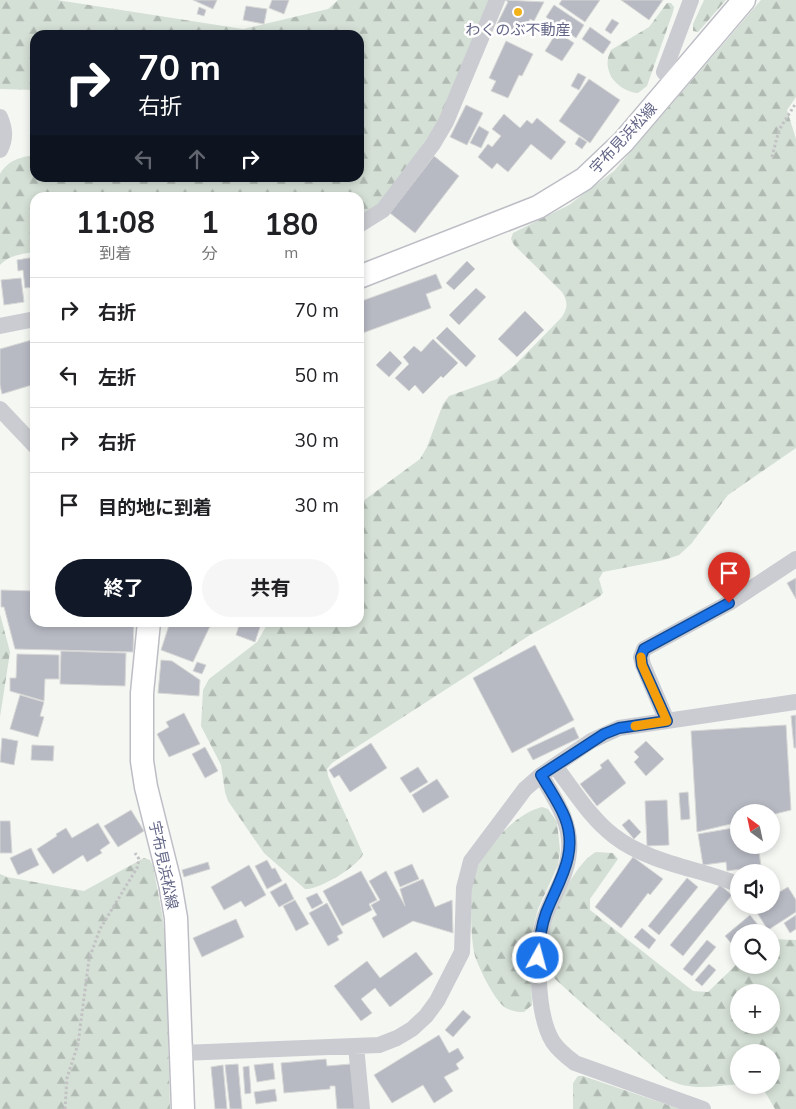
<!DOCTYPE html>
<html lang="ja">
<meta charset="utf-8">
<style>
body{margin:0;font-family:Mulish,"Noto Sans JP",sans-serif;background:#f6f6f6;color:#202124;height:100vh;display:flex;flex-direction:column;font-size:19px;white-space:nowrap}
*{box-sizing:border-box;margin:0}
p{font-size:16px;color:#757577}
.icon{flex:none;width:28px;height:28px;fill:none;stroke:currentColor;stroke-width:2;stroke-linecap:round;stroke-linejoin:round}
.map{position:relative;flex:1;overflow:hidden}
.sheet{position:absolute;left:30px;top:192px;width:334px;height:435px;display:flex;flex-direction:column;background:#fff;border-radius:15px;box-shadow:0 2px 8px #0003}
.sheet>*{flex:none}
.guide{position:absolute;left:30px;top:30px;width:334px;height:152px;border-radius:15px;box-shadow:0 2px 8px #0003;background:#111827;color:#fff;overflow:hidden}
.needle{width:32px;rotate:327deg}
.tools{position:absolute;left:730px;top:804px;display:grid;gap:10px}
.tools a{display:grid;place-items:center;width:50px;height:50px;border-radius:50%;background:#fff;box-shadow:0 2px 8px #0003;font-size:25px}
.pin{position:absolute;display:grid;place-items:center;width:42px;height:42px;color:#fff;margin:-51px -21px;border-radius:50% 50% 50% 0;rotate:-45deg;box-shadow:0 0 5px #0007}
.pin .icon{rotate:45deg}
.me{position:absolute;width:55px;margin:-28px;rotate:7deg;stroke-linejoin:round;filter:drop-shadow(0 0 4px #0008)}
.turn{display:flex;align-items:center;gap:18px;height:105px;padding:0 25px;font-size:22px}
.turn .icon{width:65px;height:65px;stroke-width:2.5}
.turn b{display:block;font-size:35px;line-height:42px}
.lanes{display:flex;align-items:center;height:48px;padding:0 25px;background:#0003;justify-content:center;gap:25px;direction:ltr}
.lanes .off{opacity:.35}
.eta{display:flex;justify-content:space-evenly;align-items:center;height:85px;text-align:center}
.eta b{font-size:30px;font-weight:700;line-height:35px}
.action{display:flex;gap:10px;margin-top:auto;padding:10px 25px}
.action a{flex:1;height:58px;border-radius:30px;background:#111827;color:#fff;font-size:20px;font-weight:700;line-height:58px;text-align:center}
.action a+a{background:#f6f6f6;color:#202124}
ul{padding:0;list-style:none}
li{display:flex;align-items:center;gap:15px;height:65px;padding:0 25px;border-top:1px solid #e0e0e0}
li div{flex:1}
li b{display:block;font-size:19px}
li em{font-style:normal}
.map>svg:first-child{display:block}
.forest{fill:url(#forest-firs);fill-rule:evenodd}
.building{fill:#b7b9c3;stroke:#d7d8d6}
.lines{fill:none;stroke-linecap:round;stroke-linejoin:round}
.secondary-casing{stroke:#bdbdc5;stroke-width:25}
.path{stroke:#c2c2c5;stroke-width:3;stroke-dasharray:2.5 2.5;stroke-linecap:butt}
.street{stroke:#cbccd1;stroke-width:16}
.secondary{stroke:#fff;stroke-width:22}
.route-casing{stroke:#114b97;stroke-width:12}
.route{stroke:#1a73e8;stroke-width:9}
.slow{stroke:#f59e0b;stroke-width:9}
.poi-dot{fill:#f2b318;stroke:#fff;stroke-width:2}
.labels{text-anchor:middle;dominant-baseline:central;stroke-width:5;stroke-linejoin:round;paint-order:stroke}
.poi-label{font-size:15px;fill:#636687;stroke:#fff}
.street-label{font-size:15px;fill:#636687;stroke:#fff}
</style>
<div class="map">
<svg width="796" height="1109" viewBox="0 0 796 1109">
<defs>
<pattern id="forest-firs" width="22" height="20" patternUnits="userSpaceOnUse" patternTransform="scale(1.25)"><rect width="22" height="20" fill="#d4dfd5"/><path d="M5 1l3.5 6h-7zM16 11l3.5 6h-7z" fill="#b0b9b2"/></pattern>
</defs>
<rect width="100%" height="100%" fill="#f5f7f3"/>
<path class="forest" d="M0,0H57L243,29L328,9L338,0H490L441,119L379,206L359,218V198H35V252C22,254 9,255 0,265V174C8,160 21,157 35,155V178H359V35H35V90L0,89Z
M704,0H726L698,32L693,31V24Z
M761,0H796V97L787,110L796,139V448L728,495L691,544L679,555L664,560L603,572L599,579L603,593L599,597L530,635L332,763L327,769L328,776L363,854C359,866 317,891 305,889L264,853L228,801L225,792L221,765L201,726L203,690L209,679L257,642L268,623L359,622V504L420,459L427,447L443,404L449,396L497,379L515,365L562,317C568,307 568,302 562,292L514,245L511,239L513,233L569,205L614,171Z
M667,3H671L674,7L673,12L647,86L638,93C617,91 600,70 611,50L649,27Z
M0,614L10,652L0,717Z
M542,807L548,809L557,822L560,850L558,865L538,909L530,941L532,1005L524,1012C518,1012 512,1011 506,1008C495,1002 479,968 475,956C470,938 470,893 474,875C481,850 516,813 542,807Z
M596,852L613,853L618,859L590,899V910L693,991L708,992L739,962V965H771V939L796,940V1109H775L765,1092L752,1085H771V1052H739V1084C712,1086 690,1092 665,1078L555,979C551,973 547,966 546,958C544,930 571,865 596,852ZM739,992H771V1025H739Z
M144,858L150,860L153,866L163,919L166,954L170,1109H0V874L7,877L84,891Z
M578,1076H583L680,1109H573V1083Z"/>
<path class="building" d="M193,0H217L213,9Z
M272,0H289L284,14L269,8Z
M505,0L544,2L534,21L530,19L522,36L497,24L508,2Z
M562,0H600L585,22L559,4Z
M621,0H663L649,20Z
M554,5L584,25L576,38L546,17Z
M246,6L267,9L264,24L243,20Z
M199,7L206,10L204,16L197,14Z
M612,19L619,23L611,34L605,30Z
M590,27L611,42L603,54L582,39Z
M557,32L574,43L562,61L545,51Z
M506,41L533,54L522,76L519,75L508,98L491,91L496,81L489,78Z
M578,73L586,77L579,90L571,86Z
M589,79L620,100L590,143L559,121Z
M466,105L483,113L467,145L450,137Z
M504,114L520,128L527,120L532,124L537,118L566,142L551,160L531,144L508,172L497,163L492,169L478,157L488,144L492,147L501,136L492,129Z
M479,126L489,132L481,148L470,143Z
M579,137L587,142L582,149L575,144Z
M434,156L459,176L415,233L390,213Z
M35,257V287L25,288L23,270L18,271L17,260Z
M467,261L475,269L454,290L446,283Z
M436,274L442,288L426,294L431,308L360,334L359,302Z
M21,278L24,302L4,305L1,280Z
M476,288L486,297L459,325L449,315Z
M525,311L544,330L517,357L498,339Z
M447,327L476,356L466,367L436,338Z
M35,339V384L2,394L0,385V349Z
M433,339L458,363L443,378L441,376L423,394L415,385L409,391L395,378L409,364L403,357L414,346L421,352Z
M390,351L402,363L389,377L376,365Z
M796,578V599L787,583Z
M1,590L35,591V622H134L133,652L15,649L4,607H1Z
M170,622H212L193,662L161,650Z
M240,622L261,624L255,642L236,635Z
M535,645L574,720L512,753L473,678Z
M61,651L126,653L125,686L60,684Z
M17,654L59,655V679H45L44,701L10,691V678H16Z
M161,660L172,661L200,680L199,696L158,693Z
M197,662L206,665L202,674L193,671Z
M20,695L44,702L40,716L44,717L38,737L10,729Z
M184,713L200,744L169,757L157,734L169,727L166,722Z
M796,715V748H794L791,716Z
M786,725L791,810L771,815V812H739V822L697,832L691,731Z
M574,727L579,738L533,760L527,749Z
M2,738L18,741L14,765L0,762Z
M646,741L664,759L646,776L634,762L639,757L634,752Z
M371,743L387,768L350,792L339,775L334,778L329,770Z
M32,745L54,746L53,761L31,760Z
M205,747L218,771L205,778L192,754Z
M608,759L626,783L597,806L580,784L602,768L600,765Z
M418,767L428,782L410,793L400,778Z
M437,779L449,797L423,813L412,795Z
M688,792L690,819L681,820L679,793Z
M667,800L669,845L647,846L645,801Z
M131,810L144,831L118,847L104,826Z
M629,819L641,832L634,839L622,825Z
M0,821H10L12,853H0Z
M98,823L110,843L100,850L102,853L87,862L83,855L53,874L37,849L57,836L56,834L66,828L72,838Z
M739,827V845H758L761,866L727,871L726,862L703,865L698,834Z
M31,848L39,865L18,875L10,858Z
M633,857L663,879L650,895L648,893L621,928L595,907Z
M267,860L272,869L275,868L282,881L267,889L255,866Z
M208,862L210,869L184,877L182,870Z
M412,864L419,879L400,887L394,872Z
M249,865L266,895L245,907L241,901L224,910L211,887Z
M361,871L377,900L369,904L372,910L342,926L323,891Z
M386,871L405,906L400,889L423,879L435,907L452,900L453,933L413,921L383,938L372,918L377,915L371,905L380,900L369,881Z
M687,878L698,887L659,935L648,926Z
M286,883L294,899L279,907L270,892Z
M720,885L732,895L683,956L670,945Z
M788,887L796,900V912L768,930L754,908L760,905H771V897Z
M317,893L323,903L312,909L306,898Z
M295,900L309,924L296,931L283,906Z
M327,903L343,933L337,936L339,940L328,946L309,913Z
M750,915L762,930L759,932H739L738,951L725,936Z
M796,915V929L790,933L784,923Z
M236,919L244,937L202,957L193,938Z
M642,928L656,940L649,949L634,937Z
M707,940L716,947L692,976L683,969Z
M416,952L433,974L390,1007L375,988L361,999L372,1013L361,1021L334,986L367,961L380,978Z
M709,964L716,970L702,986L695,980Z
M463,1010L471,1017L453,1037L445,1030Z
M439,1035L449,1053L458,1048L464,1058L456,1064L459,1069L444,1077L453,1091L434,1103L423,1085L392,1103L374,1075Z
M326,1059L327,1066L351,1064L355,1109H337L335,1086H330V1089L284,1093L281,1063Z
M273,1063L275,1079L257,1082L254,1065Z
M238,1064L242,1109H230L225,1065Z
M223,1065L227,1109H215L211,1067Z
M249,1066L251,1093L245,1094L243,1067Z
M275,1089L277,1101L256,1104L254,1092Z"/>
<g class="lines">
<g class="secondary-casing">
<path id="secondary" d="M359,277L538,207L584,179L623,142L744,0
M149,622L142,693V761L146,787L170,883L176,918L183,1109"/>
</g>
<path class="path" d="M772,157L779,130L796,103
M65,1109L67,1078L78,1044L89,959L100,929L137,868L139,859L135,853"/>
<path class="street" d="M675,82L664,72L691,0
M0,117C5,129 6,138 0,150
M359,225L383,210L433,144L446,122L497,0
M0,326L35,319
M0,409L35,446
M667,721L643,665L641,657L644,649L729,603L796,559
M555,766C573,789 590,818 614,836C649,863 697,868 737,884
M541,775C555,799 572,823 569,852C567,875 555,892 547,912C534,942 536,1015 553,1042C559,1051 567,1057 575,1063L703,1109
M356,1046L362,1109
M182,1053L379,1045L397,1038L412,1029L426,1016L437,1001L462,952L464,888L471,861L525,789L541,775L591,741L619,728L796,702"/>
<use href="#secondary" class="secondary"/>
</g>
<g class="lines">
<g class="route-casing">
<path id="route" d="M538,958C539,943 541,927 546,913C558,882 579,854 565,818C559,803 549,789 541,775L604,734L619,728L667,721L642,665L641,657L644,649L729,603"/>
</g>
<use href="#route" class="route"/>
<path class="slow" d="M635,726L667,721L642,665L641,657"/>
</g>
<circle class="poi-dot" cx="518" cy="12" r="5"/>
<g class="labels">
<g class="poi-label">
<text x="518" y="29">わくのぶ不動産</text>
</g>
<g class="street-label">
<text transform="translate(623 138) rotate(-47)">宇布見浜松線</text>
<text transform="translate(164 865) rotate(78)">宇布見浜松線</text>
</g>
</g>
</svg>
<div class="tools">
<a><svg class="needle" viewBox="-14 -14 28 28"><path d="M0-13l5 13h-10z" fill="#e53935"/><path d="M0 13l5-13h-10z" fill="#757577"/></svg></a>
<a><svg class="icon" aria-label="sound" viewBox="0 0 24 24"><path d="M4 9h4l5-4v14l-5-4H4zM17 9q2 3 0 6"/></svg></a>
<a><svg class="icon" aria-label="search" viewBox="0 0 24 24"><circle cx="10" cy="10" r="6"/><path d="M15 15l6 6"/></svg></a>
<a>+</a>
<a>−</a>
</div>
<div class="pin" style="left:729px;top:603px;background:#d93025"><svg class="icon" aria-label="arrive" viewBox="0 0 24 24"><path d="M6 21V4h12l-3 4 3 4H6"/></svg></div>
<svg class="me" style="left:538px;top:958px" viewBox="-20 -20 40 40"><circle r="17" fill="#1a73e8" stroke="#fff" stroke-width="3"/><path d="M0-11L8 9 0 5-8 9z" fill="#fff"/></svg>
<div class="guide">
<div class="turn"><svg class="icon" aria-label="right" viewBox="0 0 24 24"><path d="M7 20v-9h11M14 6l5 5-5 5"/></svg><div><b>70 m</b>右折</div></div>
<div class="lanes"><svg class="icon off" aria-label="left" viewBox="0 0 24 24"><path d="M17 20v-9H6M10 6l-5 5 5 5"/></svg><svg class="icon off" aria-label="ahead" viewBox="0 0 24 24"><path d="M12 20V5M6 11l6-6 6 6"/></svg><svg class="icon" aria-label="right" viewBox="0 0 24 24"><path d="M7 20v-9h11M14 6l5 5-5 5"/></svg></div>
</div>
<section class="sheet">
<div class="eta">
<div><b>11:08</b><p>到着</p></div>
<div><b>1</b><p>分</p></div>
<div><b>180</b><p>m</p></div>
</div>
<ul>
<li><svg class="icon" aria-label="right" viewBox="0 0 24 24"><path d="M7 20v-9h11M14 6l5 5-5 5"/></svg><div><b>右折</b></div><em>70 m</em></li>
<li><svg class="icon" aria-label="left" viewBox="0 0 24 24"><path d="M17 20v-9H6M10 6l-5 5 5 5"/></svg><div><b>左折</b></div><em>50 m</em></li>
<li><svg class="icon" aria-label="right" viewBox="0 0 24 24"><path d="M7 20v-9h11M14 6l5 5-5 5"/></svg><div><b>右折</b></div><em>30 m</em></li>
<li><svg class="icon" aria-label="arrive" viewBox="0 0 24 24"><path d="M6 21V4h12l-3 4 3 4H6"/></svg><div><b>目的地に到着</b></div><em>30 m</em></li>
</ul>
<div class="action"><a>終了</a><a>共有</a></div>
</section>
</div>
